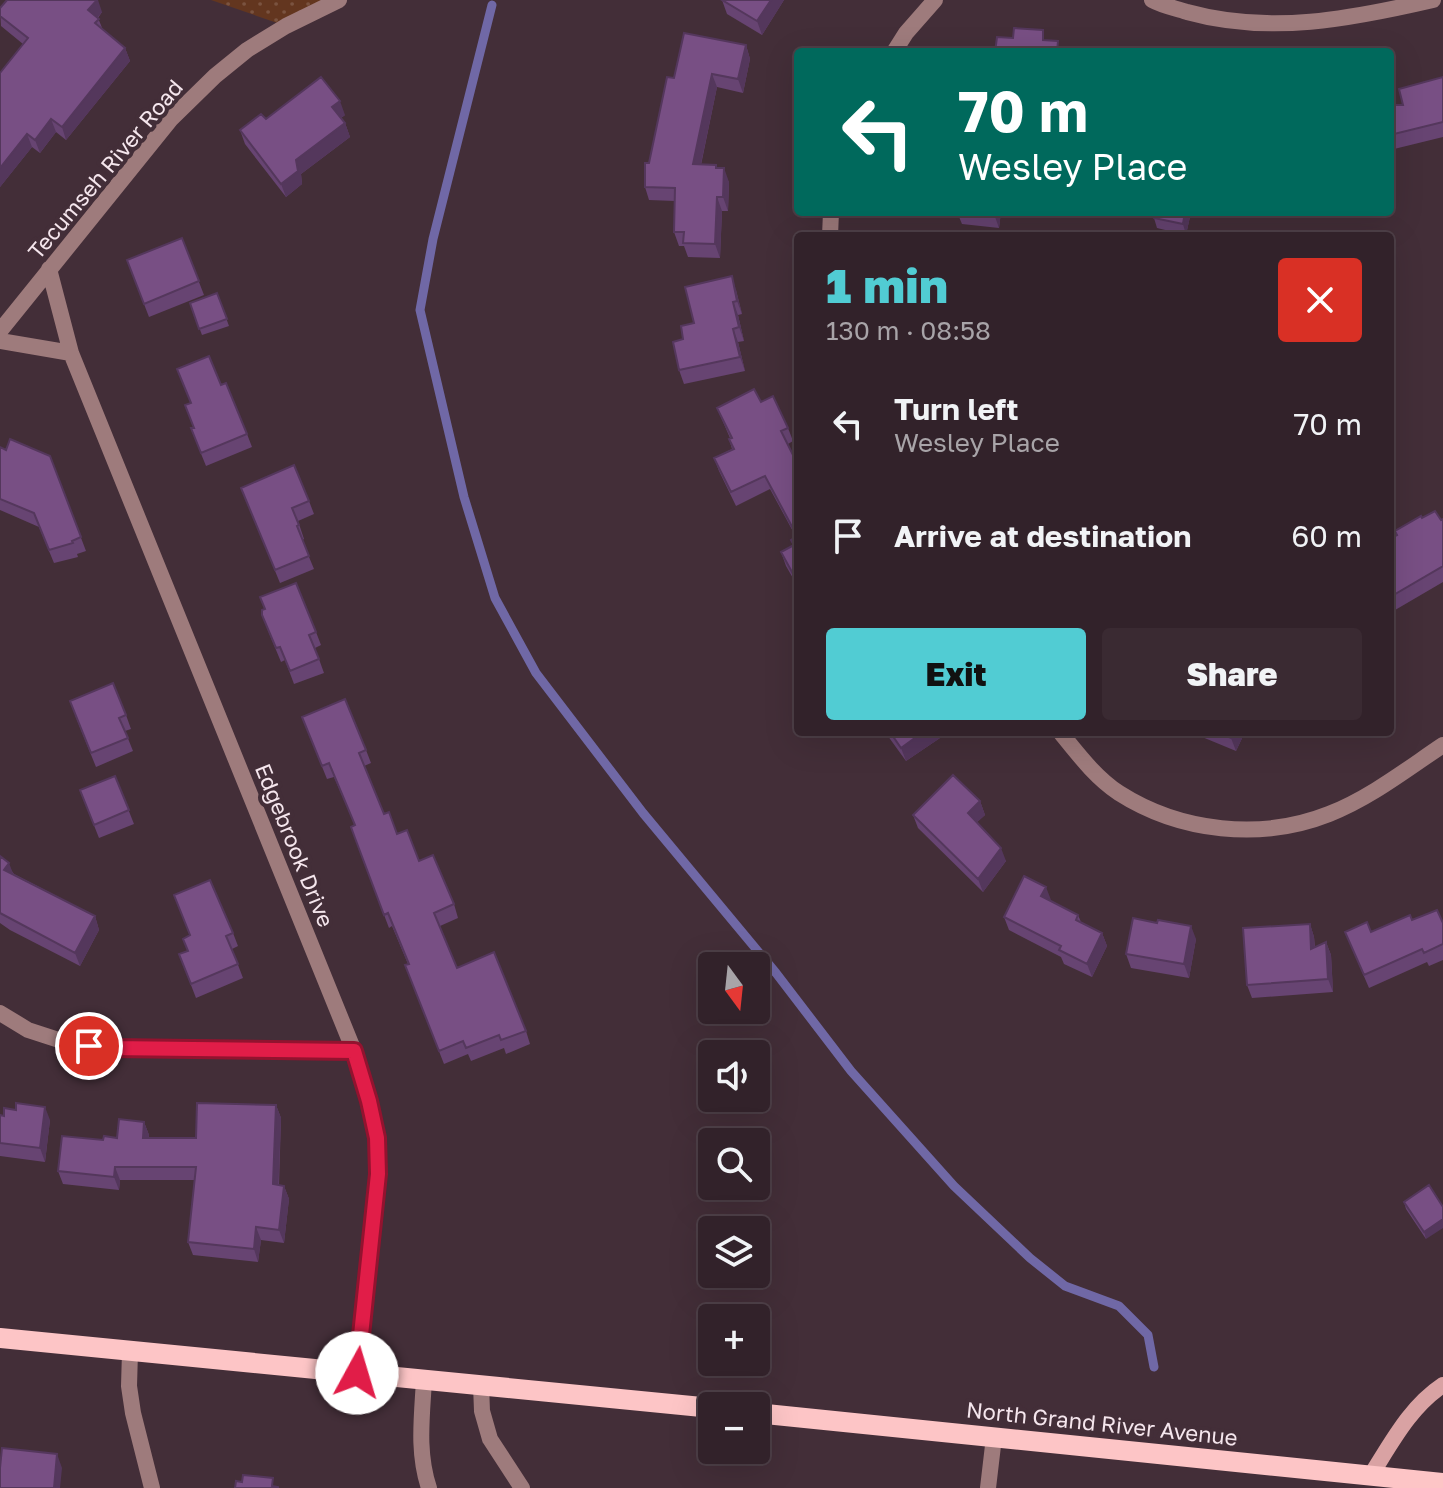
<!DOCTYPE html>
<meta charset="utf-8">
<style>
body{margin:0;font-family:"Golos Text",sans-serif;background:#3a2a32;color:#f1f3f6;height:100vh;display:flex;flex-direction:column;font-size:30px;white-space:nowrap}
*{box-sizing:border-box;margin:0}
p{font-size:26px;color:#a8a4a8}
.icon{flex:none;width:44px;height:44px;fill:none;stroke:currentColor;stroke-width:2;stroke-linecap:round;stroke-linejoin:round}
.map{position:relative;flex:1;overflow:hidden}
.drawer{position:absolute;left:794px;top:232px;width:600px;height:504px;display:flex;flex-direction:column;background:#32222a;border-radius:8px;box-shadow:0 8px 32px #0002,0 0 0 2px #4d3f47}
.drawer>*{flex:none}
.banner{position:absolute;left:794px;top:48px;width:600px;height:168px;border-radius:8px;box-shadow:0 8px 32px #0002,0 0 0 2px #4d3f47;background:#00695c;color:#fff;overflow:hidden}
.needle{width:52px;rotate:165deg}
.buttons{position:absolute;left:698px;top:952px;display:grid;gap:16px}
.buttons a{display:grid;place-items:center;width:72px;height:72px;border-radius:8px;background:#32222a;box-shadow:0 8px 32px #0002,0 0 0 2px #4d3f47;font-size:40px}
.pin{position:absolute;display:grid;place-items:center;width:68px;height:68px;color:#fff;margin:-34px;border:4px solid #fff;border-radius:50%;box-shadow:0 2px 8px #0007}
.me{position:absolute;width:88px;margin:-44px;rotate:6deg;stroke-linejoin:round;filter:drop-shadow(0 0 6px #0008)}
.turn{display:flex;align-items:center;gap:28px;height:168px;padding:0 32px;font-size:36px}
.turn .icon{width:104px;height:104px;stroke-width:2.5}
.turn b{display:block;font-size:56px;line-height:68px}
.round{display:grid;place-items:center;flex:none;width:84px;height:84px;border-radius:8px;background:#3a2a32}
.summary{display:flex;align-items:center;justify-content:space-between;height:136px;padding:0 32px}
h1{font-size:48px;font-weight:800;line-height:60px;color:#51ccd3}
.button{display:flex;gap:16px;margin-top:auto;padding:16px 32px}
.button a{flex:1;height:92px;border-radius:8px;background:#51ccd3;color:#111;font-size:32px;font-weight:800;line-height:92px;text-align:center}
.button a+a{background:#3a2a32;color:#f1f3f6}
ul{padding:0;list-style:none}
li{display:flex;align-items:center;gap:24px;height:112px;padding:0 32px}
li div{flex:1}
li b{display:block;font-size:30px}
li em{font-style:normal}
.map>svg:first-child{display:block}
.grass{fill:url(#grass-dots)}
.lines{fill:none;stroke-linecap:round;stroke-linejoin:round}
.stream{stroke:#7068a6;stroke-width:9}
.lane{stroke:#9e7b7c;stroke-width:16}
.street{stroke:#9e7b7c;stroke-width:16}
.secondary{stroke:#d9a2a3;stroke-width:16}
.primary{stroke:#fdc5c6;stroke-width:20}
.wall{fill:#674472}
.shaded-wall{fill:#54375c}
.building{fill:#784f84;stroke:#54375c;stroke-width:2}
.route-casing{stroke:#92132f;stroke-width:20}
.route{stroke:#e11d48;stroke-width:14}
.labels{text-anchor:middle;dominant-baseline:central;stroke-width:8;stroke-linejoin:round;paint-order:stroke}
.street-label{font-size:22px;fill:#f5e6ed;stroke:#432e38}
</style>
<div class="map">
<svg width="1443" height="1488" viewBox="0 0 1443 1488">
<defs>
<pattern id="grass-dots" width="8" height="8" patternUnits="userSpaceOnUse" patternTransform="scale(2)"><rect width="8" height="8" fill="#63361f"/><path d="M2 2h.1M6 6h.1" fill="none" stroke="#7a5340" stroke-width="1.8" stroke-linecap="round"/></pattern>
</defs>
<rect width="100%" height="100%" fill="#432e38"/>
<path class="grass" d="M211,0H339L286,26Z"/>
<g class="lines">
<path class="stream" d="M492,5L433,239L420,310L464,497L495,598L536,673L643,813L776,973L851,1071L954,1186L1030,1258L1065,1286L1119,1306L1148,1335L1154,1367"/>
<path class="lane" d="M424,1380C422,1417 417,1452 429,1488
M481,1385L482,1411L490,1439L522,1488
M988,1488L994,1437"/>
<path class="street" d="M1152,0C1163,6 1175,8 1187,12C1270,35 1351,19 1433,0
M894,52L906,33L935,0
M830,236L831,212
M0,331L171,119L215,76L247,50L286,26L339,0
M0,341L71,353L49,269
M71,353L354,1051L369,1101L377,1138L378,1174L357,1373
M1060,732C1078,754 1095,777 1119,793C1180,832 1261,841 1329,814C1370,798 1407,769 1443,745
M0,1013L28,1030L68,1043L110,1048L354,1051
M130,1352L129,1386L133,1413L152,1488"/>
<path class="secondary" d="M1371,1475C1392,1442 1410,1407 1443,1385"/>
<path class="primary" d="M0,1338L712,1408
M756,1413L1443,1483"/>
</g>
<path class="wall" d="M722,0H784L762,35L727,14Z
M0,8L102,12L98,18L103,30L125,48L130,61L66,140L56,132L40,153L32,147L0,187V73L23,44L1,26Z
M746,45L750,59L743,93L717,87L701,165L717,168L729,182L728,211H722L720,258L688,257L684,246H679L674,232L675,201L649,200L645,187L649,163L674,78Z
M1443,77V137L1390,150V105H1403Z
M345,115L341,118L345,123L350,137L301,174L302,184L286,197L245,144L240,130L266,119Z
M957,212H1001L999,228L962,224Z
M1191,212L1186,235L1157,228L1154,218Z
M182,238L204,295L149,317L127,260Z
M736,290L742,314L738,315L744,341L738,342L745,371L684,384L679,370L683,339L694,323Z
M217,293L229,326L202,335L190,303Z
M177,369L221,385L247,434L252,447L206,466L191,429L194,428L191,403Z
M761,402L788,428L793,441L788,444L798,465V587L786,566L781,552L793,546L791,540L796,537L770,489L736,506L719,471L714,458L732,449L729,439L730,438L717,408Z
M0,447L6,450L50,456L86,551L77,554L78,557L54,563L39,527L0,510Z
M241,488L309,501L314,514L298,521L304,539L302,540L314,569L280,583Z
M1422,518L1441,520L1443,519V582L1390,613V539L1397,536L1395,531Z
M267,628L316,632L321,645L315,648L324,673L294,684L285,660L281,662Z
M75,715H126L131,729L125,731L133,751L96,767Z
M302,717L366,750L371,763L364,766L384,814L397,834L454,904L458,918L440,926L457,968L526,1031L530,1044L506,1054L504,1048L471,1061L468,1054L444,1064L405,965L408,964L392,926L389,928L355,838V825L334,777L327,779Z
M885,732H938L940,738L906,761Z
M1190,732H1245L1236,751Z
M115,776L134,824L99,838L80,790Z
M980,801L985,815L977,822L1006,861L983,892L918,828L913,815Z
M0,856L14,874L95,916L99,930L80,966L10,930L0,923Z
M174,895L233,933L238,946L232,949L243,978L196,998L179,954L187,951L190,936Z
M1050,901L1078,915L1081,922L1102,933L1107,946L1092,977L1064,964L1061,957L1009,930L1004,917Z
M1412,920L1443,923V960L1429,966L1427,962L1369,988L1345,932H1371Z
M1157,923L1196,939L1189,978L1131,968L1126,954Z
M1310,924L1314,937L1315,947L1326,942L1331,955L1333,992L1252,998L1247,985Z
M276,1105L281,1118L279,1185L284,1186L289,1199L284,1243L261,1240L258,1262L193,1255L188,1242L195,1180H120L119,1190L63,1184L58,1171L103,1140L117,1138L144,1122L149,1135V1138H196Z
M0,1115L50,1120L45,1162L0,1156Z
M1429,1185L1426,1239L1406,1209L1404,1202Z"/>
<path class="shaded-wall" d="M97,0H98L102,12L93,23L88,10Z
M771,0H784L762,35L757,21Z
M746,45L750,59L743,93L738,79Z
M125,48L130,61L66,140L62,127Z
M712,74L717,87L698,178L693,164Z
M340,101L345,115L337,121L332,107Z
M51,119L56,132L40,153L35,140Z
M345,123L350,137L301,174L302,184L286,197L281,184L296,160Z
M27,134L32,147L0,187V168Z
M724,168L729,182L728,211L723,197Z
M717,197L722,211L720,258L715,244Z
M994,212H1001L999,228L994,214Z
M1185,212H1191L1186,235L1183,224Z
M732,276L736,290L742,314L737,301Z
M733,302L738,315L744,341L739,327Z
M733,329L738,342L745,371L740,357Z
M923,732H938L940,738L906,761L901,748Z
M1234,732H1245L1236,751L1231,738Z
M980,801L985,815L973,826L968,813Z
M1001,848L1006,861L983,892L978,879Z
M9,863L14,876L4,870Z
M1046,887L1051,900L1041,896Z
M95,916L99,930L80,966L75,953Z
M1310,924L1314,937L1316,962L1311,949Z
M1191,926L1196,939L1189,978L1184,964Z
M1102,933L1107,946L1092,977L1087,964Z
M1326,942L1331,955L1333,992L1328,979Z
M276,1105L281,1118L278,1197L273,1184Z
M45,1107L50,1120L45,1162L40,1148Z
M144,1122L149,1135L147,1151L143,1138Z
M115,1167L120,1180L119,1190L114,1177Z
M284,1186L289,1199L284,1243L279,1230Z
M1443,1219V1228L1426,1239L1424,1232Z
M256,1227L261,1240L258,1262L254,1249Z
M57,1454L62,1468L60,1488H54Z"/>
<path class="building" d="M7,0H97L88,10L99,19L95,23L125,48L62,127L51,119L35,140L27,134L0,168V73L28,38L0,16V8Z
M722,0H771L757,21Z
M1014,28L1043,30V40L1058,41L1057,52H995L997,37L1013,38Z
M684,33L746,45L738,79L712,74L693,164L716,165V168H724L723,197H717L715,244L683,243L684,232H674L675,188L645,187V163H649L667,77L674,78Z
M321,77L340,101L332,107L345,123L296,160L298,171L281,184L240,130L261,114L266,119Z
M1443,77V122L1390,135V105H1403L1399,89Z
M973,212H994V214Z
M1155,212H1185L1183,224L1154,218Z
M182,238L199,281L144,304L127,260Z
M732,276L737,301L733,302L739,327L733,329L740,357L679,370L673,342L683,339L681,326L694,323L685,287Z
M217,293L227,319L199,329L190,303Z
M209,356L221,385L226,383L247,434L201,453L191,428H194L185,405L191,403L177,369Z
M754,389L761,402L773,396L788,428L781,431L798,465V583L781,552L794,545L791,540L797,536L765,476L731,492L714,458L734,449L729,439L732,438L717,408Z
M10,439L50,456L81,537L72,541L73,543L49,550L34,513L0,499V447L6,450Z
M294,465L309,501L292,508L299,525L297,526L309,556L275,570L241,488Z
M1435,511L1441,520L1443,519V566L1390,597V539L1397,535L1395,531L1421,516L1422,518Z
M296,583L316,632L309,635L319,659L290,671L280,647L276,648L262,615V610L265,609L260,597Z
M113,683L126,715L119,718L128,738L91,753L70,701Z
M345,699L366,750L359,753L384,814L389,812L397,834L407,830L419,861L433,855L454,904L434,913L457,968L494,952L526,1031L501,1040L499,1035L466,1048L463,1041L439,1051L405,965L409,964L388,913L384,915L355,838L351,827L355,825L329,763L322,766L302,717Z
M890,732H923L901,748Z
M1217,732H1234L1231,738Z
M953,775L980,801L968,813L1001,848L978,879L913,815Z
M115,776L129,810L94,825L80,790Z
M0,856L9,863L4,870L95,916L75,953L0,913Z
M1024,876L1046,887L1041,896L1078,915L1076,920L1102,933L1087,964L1059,950L1061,946L1004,917Z
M210,880L233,933L226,936L238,964L191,984L179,954L188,951L183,939L190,935L174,895Z
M1437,910L1443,923V944L1424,953L1422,949L1364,975L1345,932L1367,922L1371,932L1410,915L1412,920Z
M1133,918L1157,923L1158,920L1191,926L1184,964L1126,954Z
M1310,924L1311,949L1326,942L1328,979L1247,985L1243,928Z
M16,1103L45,1107L40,1148L0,1143V1115L4,1116V1108L16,1110Z
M197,1103L276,1105L273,1184L284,1186L279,1230L256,1227L254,1249L188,1242L196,1167H115L114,1177L58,1171L62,1136L103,1140L104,1136L117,1138L119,1119L144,1122L143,1138H196Z
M1429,1185L1443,1207V1219L1424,1232L1404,1202Z
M2,1448L57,1454L54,1488H0V1468Z
M243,1475L273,1478L272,1486L278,1487V1488H235L236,1481L242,1482Z"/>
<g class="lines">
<g class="route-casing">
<path id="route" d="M89,1046L110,1048L354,1051L369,1101L377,1138L378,1174L357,1373"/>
</g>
<use href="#route" class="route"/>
</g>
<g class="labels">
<g class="street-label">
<text transform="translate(105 169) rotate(-50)">Tecumseh River Road</text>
<text transform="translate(295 845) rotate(68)">Edgebrook Drive</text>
<text transform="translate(1102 1423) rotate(6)">North Grand River Avenue</text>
</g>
</g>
</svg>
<div class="buttons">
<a><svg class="needle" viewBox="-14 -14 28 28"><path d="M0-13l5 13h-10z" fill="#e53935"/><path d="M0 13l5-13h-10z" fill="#a8a4a8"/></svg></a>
<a><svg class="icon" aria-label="sound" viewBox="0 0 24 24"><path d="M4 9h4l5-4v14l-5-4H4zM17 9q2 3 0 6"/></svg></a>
<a><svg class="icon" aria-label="search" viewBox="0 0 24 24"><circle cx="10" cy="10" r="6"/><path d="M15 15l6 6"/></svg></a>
<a><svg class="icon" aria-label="layers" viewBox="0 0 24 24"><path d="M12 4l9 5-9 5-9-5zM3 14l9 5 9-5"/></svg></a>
<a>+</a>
<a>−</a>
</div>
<div class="pin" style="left:89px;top:1046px;background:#d93025"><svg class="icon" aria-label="arrive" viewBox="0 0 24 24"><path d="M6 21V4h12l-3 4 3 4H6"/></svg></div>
<svg class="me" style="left:357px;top:1373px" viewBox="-20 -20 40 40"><circle r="19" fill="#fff"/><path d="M0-13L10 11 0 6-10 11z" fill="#e11d48"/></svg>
<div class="banner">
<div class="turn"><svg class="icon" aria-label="left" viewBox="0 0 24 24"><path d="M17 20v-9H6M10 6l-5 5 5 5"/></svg><div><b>70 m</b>Wesley Place</div></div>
</div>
<section class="drawer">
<div class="summary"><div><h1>1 min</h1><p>130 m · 08:58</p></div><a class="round" style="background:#d93025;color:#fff"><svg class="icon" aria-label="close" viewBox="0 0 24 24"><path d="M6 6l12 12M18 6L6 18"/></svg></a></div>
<ul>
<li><svg class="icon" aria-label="left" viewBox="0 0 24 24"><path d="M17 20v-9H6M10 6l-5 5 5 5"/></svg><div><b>Turn left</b><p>Wesley Place</p></div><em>70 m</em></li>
<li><svg class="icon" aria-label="arrive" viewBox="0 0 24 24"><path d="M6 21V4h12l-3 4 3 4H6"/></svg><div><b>Arrive at destination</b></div><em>60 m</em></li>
</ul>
<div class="button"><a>Exit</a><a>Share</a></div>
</section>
</div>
